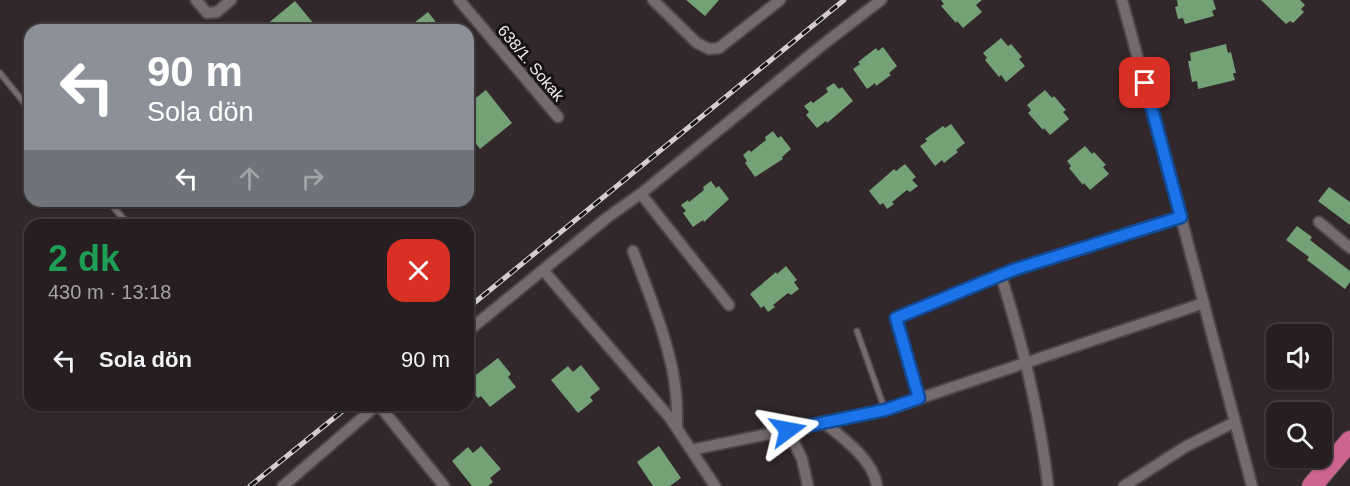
<!DOCTYPE html>
<html lang="tr">
<meta charset="utf-8">
<style>
body{margin:0;font-family:Arial,sans-serif;background:#2e2729;color:#f1f3f6;height:100vh;display:flex;flex-direction:column;font-size:22px;white-space:nowrap}
*{box-sizing:border-box;margin:0}
p{font-size:20px;color:#a4a2a5}
.icon{flex:none;width:33px;height:33px;fill:none;stroke:currentColor;stroke-width:2;stroke-linecap:round;stroke-linejoin:round}
.map{position:relative;flex:1;overflow:hidden}
.side{position:absolute;left:24px;top:219px;width:450px;height:192px;display:flex;flex-direction:column;background:#261e20;border-radius:18px;box-shadow:0 2px 4px #0004,0 0 0 2px #423c3e}
.side>*{flex:none}
.hud{position:absolute;left:24px;top:24px;width:450px;height:183px;border-radius:18px;box-shadow:0 2px 4px #0004,0 0 0 2px #423c3e;background:#8c9099;color:#fff;overflow:hidden}
.controls{position:absolute;left:1266px;top:324px;display:grid;gap:12px}
.controls a{display:grid;place-items:center;width:66px;height:66px;border-radius:12px;background:#261e20;box-shadow:0 2px 4px #0004,0 0 0 2px #423c3e;font-size:30px}
.pin{position:absolute;display:grid;place-items:center;width:51px;height:51px;color:#fff;margin:-26px;border-radius:12px;box-shadow:0 3px 9px #0006}
.me{position:absolute;width:66px;margin:-33px;rotate:77deg;stroke-linejoin:round;filter:drop-shadow(0 0 4px #0008)}
.turn{display:flex;align-items:center;gap:21px;height:126px;padding:0 24px;font-size:27px}
.turn .icon{width:78px;height:78px;stroke-width:2.5}
.turn b{display:block;font-size:42px;line-height:51px}
.lanes{display:flex;align-items:center;height:57px;padding:0 24px;background:#0003;justify-content:center;gap:30px;direction:ltr}
.lanes .off{opacity:.35}
.round{display:grid;place-items:center;flex:none;width:63px;height:63px;border-radius:18px;background:#2e2729}
.summary{display:flex;align-items:center;justify-content:space-between;height:102px;padding:0 24px}
h1{font-size:36px;font-weight:700;line-height:45px;color:#1e9e55}
ul{padding:0;list-style:none}
li{display:flex;align-items:center;gap:18px;height:78px;padding:0 24px}
li div{flex:1}
li b{display:block;font-size:22px}
li em{font-style:normal}
.map>svg:first-child{display:block}
.building{fill:#75a177}
.lines{fill:none;stroke-linecap:round;stroke-linejoin:round}
.lane-casing{stroke:#4d4648;stroke-width:8}
.street-casing{stroke:#4d4648;stroke-width:14}
.highway-casing{stroke:#4d4648;stroke-width:22}
.lane{stroke:#756b6e;stroke-width:5}
.street{stroke:#756b6e;stroke-width:10}
.highway{stroke:#cd648f;stroke-width:20}
.rail-casing{stroke:#d4ced0;stroke-width:5}
.rail{stroke:#171314;stroke-width:3;stroke-dasharray:9;stroke-linecap:butt}
.route-casing{stroke:#114b97;stroke-width:15}
.route{stroke:#1a73e8;stroke-width:10}
.labels{text-anchor:middle;dominant-baseline:central;stroke-width:6;stroke-linejoin:round;paint-order:stroke}
.street-label{font-size:16px;fill:#f2ecee;stroke:#171314}
</style>
<div class="map">
<svg width="1350" height="486" viewBox="0 0 1350 486">
<rect width="100%" height="100%" fill="#32282b"/>
<path class="building" d="M686,0H719L705,16Z
M941,0H982L976,5L982,12L963,28L957,21L956,23L941,6L944,4Z
M1177,0H1213L1216,9L1212,11L1214,16L1185,24L1183,18L1178,19L1175,7L1178,6Z
M1261,0H1300L1305,5L1301,9L1304,12L1293,23L1290,21L1286,24Z
M295,1L319,30H270L266,25Z
M428,12L442,30H405Z
M1001,38L1008,46L1011,44L1022,57L1019,59L1025,66L1006,82L1001,75L999,77L985,60L987,58L983,53Z
M1226,44L1228,53L1231,52L1236,73H1233L1235,80L1198,89L1197,81L1192,82L1188,61H1191L1190,53Z
M883,47L897,66L889,73L891,75L876,86L875,83L867,89L853,69L860,64L858,62L876,48L878,51Z
M834,83L839,89L842,87L853,101L827,123L826,121L817,128L806,115L809,112L804,106L811,101L813,103L828,92L826,88Z
M486,90L512,123L480,149L468,133V104Z
M1045,90L1052,98L1054,96L1066,110L1063,112L1069,119L1050,135L1044,128L1043,130L1028,113L1031,110L1027,105Z
M951,124L965,143L956,150L958,152L944,163L942,160L935,166L920,146L927,141L925,139L943,126L945,128Z
M773,131L778,138L781,136L791,149L782,157L783,159L755,177L745,163L747,161L743,155L749,150L751,152L766,140L765,137Z
M1085,146L1092,154L1094,152L1106,165L1103,167L1109,174L1090,190L1084,183L1083,185L1069,168L1071,166L1067,161Z
M905,164L916,177L912,180L918,186L910,192L907,190L892,202L894,204L887,209L883,203L880,205L869,191L894,169L896,171Z
M711,181L716,188L719,186L729,199L704,222L703,220L693,227L683,213L686,211L681,205L688,200L689,202L704,190L703,187Z
M1329,187L1350,202V225L1318,201Z
M1297,226L1312,237L1310,240L1350,271V282L1345,289L1307,260L1309,257L1286,240Z
M786,266L797,280L794,282L799,289L791,295L788,293L773,305L775,307L768,312L764,306L761,308L750,294L776,272L777,274Z
M498,358L511,374L508,377L516,387L490,407L481,396L478,398L468,386V381Z
M581,365L600,389L590,397L593,401L578,413L551,380L568,366L573,372Z
M481,446L501,469L490,478L493,482L488,486H472L452,461L468,447L473,453Z
M659,446L681,478L670,486H653L637,462Z"/>
<g class="lines">
<g class="lane-casing">
<path id="lane" d="M0,73L30,110
M108,201L129,225
M857,331L885,410"/>
</g>
<g class="street-casing">
<path id="street" d="M196,0L207,13L217,12L231,0
M459,0L558,117
M653,0L697,43L709,49L719,48L780,0
M1122,0L1173,187L1252,486
M641,194L729,305
M1319,222L1350,248
M633,251C649,294 672,348 676,394C677,405 677,416 677,427
M543,270L670,418L715,486
M1001,276C1023,345 1040,414 1048,486
M468,331L608,217L643,192L825,43L881,0
M919,398L896,318L1013,270L1181,217
M379,405L444,486
M823,422C843,438 873,459 877,486
M788,430L802,459L808,486
M691,450L885,410L1204,303
M283,486L377,405
M1124,486L1185,447L1235,422"/>
</g>
<g class="highway-casing">
<path id="highway" d="M1312,486L1350,441"/>
</g>
<use href="#lane" class="lane"/>
<use href="#street" class="street"/>
<use href="#highway" class="highway"/>
<g class="rail-casing">
<path id="rail" d="M468,308L844,0
M250,486L350,405"/>
</g>
<use href="#rail" class="rail"/>
</g>
<g class="lines">
<g class="route-casing">
<path id="route" d="M788,430L885,410L919,398L896,318L1013,270L1181,217L1145,83"/>
</g>
<use href="#route" class="route"/>
</g>
<g class="labels">
<g class="street-label">
<text transform="translate(531 63) rotate(50)">638/1. Sokak</text>
</g>
</g>
</svg>
<div class="controls">
<a><svg class="icon" aria-label="sound" viewBox="0 0 24 24"><path d="M4 9h4l5-4v14l-5-4H4zM17 9q2 3 0 6"/></svg></a>
<a><svg class="icon" aria-label="search" viewBox="0 0 24 24"><circle cx="10" cy="10" r="6"/><path d="M15 15l6 6"/></svg></a>
</div>
<div class="pin" style="left:1145px;top:83px;background:#d93025"><svg class="icon" aria-label="arrive" viewBox="0 0 24 24"><path d="M6 21V4h12l-3 4 3 4H6"/></svg></div>
<svg class="me" style="left:788px;top:430px" viewBox="-20 -20 40 40"><path d="M0-17L14 15 0 8-14 15z" fill="#1a73e8" stroke="#fff" stroke-width="4"/></svg>
<div class="hud">
<div class="turn"><svg class="icon" aria-label="left" viewBox="0 0 24 24"><path d="M17 20v-9H6M10 6l-5 5 5 5"/></svg><div><b>90 m</b>Sola dön</div></div>
<div class="lanes"><svg class="icon" aria-label="left" viewBox="0 0 24 24"><path d="M17 20v-9H6M10 6l-5 5 5 5"/></svg><svg class="icon off" aria-label="ahead" viewBox="0 0 24 24"><path d="M12 20V5M6 11l6-6 6 6"/></svg><svg class="icon off" aria-label="right" viewBox="0 0 24 24"><path d="M7 20v-9h11M14 6l5 5-5 5"/></svg></div>
</div>
<section class="side">
<div class="summary"><div><h1>2 dk</h1><p>430 m · 13:18</p></div><a class="round" style="background:#d93025;color:#fff"><svg class="icon" aria-label="close" viewBox="0 0 24 24"><path d="M6 6l12 12M18 6L6 18"/></svg></a></div>
<ul>
<li><svg class="icon" aria-label="left" viewBox="0 0 24 24"><path d="M17 20v-9H6M10 6l-5 5 5 5"/></svg><div><b>Sola dön</b></div><em>90 m</em></li>
</ul>
</section>
</div>
